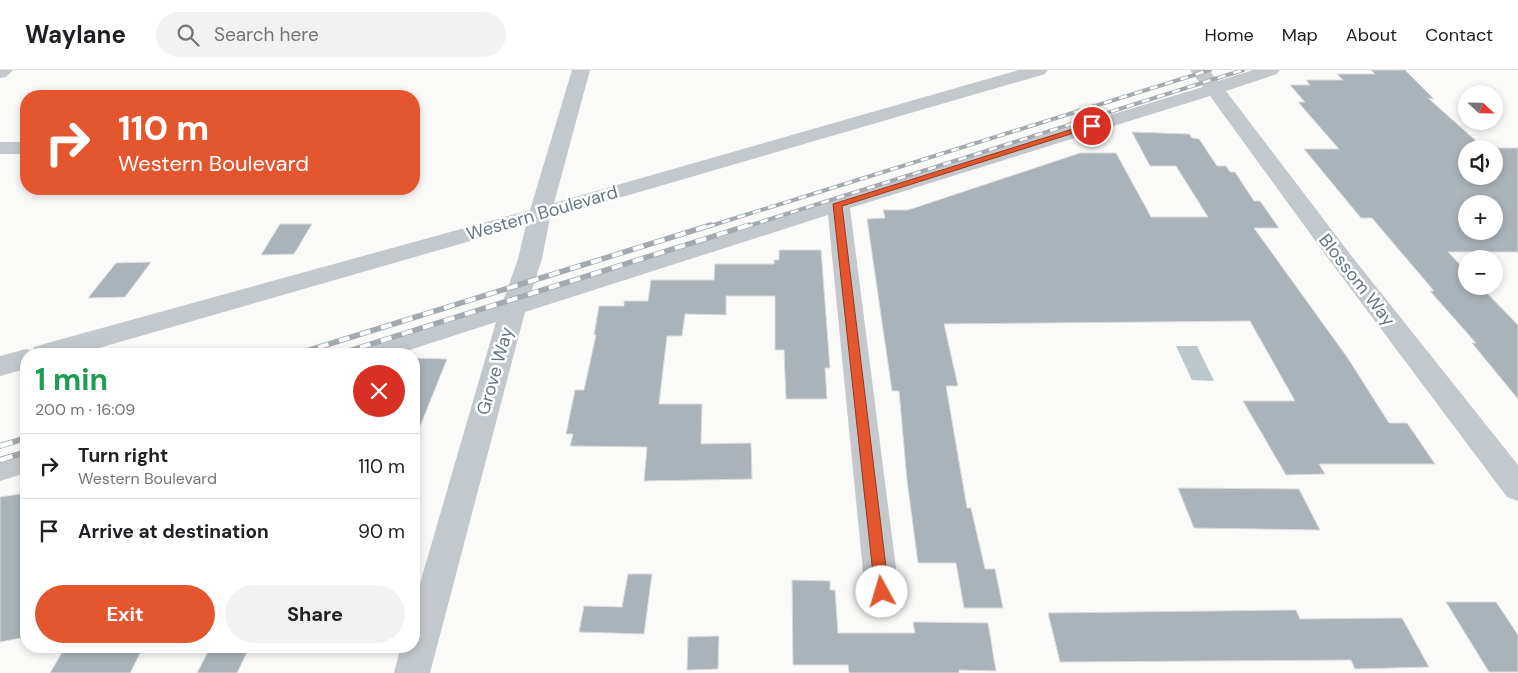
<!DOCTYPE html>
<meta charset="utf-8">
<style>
body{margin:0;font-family:"DM Sans",sans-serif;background:#f2f2f2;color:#202124;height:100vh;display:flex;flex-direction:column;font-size:19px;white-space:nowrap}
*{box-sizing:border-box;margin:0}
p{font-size:16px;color:#757577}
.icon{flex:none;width:28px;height:28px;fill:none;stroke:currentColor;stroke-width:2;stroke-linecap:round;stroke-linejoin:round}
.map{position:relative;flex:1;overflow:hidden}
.details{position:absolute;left:20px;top:278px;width:400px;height:305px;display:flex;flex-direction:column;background:#fff;border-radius:20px;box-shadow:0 2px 8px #0003}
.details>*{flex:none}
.banner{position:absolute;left:20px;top:20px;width:400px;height:105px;border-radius:20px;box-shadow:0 2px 8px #0003;background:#e4572e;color:#fff;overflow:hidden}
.needle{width:32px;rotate:112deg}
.controls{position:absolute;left:1458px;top:15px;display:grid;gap:10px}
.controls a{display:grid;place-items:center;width:45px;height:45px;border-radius:50%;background:#fff;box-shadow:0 2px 8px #0003;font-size:25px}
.pin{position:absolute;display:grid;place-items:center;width:42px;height:42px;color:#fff;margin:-21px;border:2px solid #fff;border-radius:50%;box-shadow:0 1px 5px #0007}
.me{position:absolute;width:55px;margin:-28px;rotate:354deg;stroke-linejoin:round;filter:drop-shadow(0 0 4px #0008)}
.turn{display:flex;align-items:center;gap:18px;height:105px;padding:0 15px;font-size:22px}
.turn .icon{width:65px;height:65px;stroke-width:2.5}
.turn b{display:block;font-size:35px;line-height:42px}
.round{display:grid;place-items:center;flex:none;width:52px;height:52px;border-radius:26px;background:#f2f2f2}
.head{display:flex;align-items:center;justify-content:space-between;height:85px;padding:0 15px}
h1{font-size:30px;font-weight:700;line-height:38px;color:#1e9e55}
.primary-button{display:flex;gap:10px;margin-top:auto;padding:10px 15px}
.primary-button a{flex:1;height:58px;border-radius:30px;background:#e4572e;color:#fff;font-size:20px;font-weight:700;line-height:58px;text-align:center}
.primary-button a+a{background:#f2f2f2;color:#202124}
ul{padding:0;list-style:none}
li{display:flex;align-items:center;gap:15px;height:65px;padding:0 15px;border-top:1px solid #e0e0e0}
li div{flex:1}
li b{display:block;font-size:19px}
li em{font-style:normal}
header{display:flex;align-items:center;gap:30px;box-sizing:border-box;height:70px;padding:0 25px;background:#fff;border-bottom:1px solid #e0e0e0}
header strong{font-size:24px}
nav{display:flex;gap:28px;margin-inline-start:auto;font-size:18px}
.search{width:350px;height:45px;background:#f2f2f2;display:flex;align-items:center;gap:12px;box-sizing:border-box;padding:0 18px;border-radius:28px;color:#757577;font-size:19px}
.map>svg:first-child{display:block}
.water{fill:#bbc7cb}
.building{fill:#aab3b9;stroke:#dcdcda;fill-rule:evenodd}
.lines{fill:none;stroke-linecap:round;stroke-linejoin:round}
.minor{fill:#c3c8cc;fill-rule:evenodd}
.rail-far2-casing{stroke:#a2aab0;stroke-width:4}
.rail-far1-casing{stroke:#a2aab0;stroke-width:5.5}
.rail-casing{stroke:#a2aab0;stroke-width:6}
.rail-far2{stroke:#fff;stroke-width:2.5;stroke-dasharray:8;stroke-linecap:butt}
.rail-far1{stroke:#fff;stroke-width:4;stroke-dasharray:11;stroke-linecap:butt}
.rail{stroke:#fff;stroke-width:4.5;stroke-dasharray:13;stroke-linecap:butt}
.route{fill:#e4572e;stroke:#94391e}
.labels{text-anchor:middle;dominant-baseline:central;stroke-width:5;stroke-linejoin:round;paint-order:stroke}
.street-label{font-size:18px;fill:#657683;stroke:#fff}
</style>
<header>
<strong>Waylane</strong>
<div class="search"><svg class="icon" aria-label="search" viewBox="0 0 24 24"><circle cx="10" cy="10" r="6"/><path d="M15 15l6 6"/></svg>Search here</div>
<nav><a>Home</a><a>Map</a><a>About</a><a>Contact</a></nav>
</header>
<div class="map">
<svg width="1518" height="603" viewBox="0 0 1518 603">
<rect width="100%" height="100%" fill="#fafaf8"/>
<path class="water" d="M1176,276H1197L1214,311L1192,310Z"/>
<path class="building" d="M1371,0H1405L1434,29L1428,28L1484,78H1518V182H1448L1466,201V216H1480L1518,255V329L1472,273H1476L1430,221H1434L1372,148H1361L1304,79H1339L1298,32H1305L1290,15H1310L1306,10H1343L1337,4H1375ZM1466,79H1494V106H1466ZM1466,134H1494V161H1466Z
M1132,62L1189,64L1192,68L1199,69L1217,96H1226L1230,102H1235L1254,131H1260L1279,158H1254L1347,287L1389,353H1407L1435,394H1319L1325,404L1286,405L1243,331H1295L1250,251L944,254L958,316H946L967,438H971L985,499H995L1003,538H964L956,493H918L907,410L899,321H892L867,149L885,148L883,140H908L1080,83H1116L1151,147H1208L1176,96H1150Z
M280,154H312L294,184L261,185Z
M779,180H821L830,298H825L827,329H786L784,280H775V226H726V245L685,244L682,266H667L659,334H702L701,374L751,373L752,409L644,411L647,377L570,376L573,364H566L575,320H584L596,265H594L599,236H624V231H648L651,210H714L715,194H774V190H779Z
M151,192L125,227L88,228L116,193Z
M414,288L447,289L415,369L414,368Z
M1178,418L1299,419L1320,460L1194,458Z
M26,423V567L0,572V427Z
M628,504H652L644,564L579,562L584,536L622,537Z
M792,510L830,511V520H835L838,563H915L913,552L988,553L996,601L959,600V603H849L848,595H793Z
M1446,532H1496L1518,565V602H1489Z
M1296,540L1300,549L1402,548L1429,597L1355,599L1351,590L1060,592L1048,543Z
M719,566L718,599L687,600L688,567Z
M66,576H144L130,603H50Z
M211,576H250L237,603H197Z"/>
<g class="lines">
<path class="minor" d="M0,0H13L6,7L0,8Z
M572,0H590L554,133L1019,0H1048L1045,4L550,148L542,189L531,223L830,129L1203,17L1190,0H1209L1218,11L1253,0H1280L1277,4L1226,21L1350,184L1518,395V431L1507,427L1333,195L1210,26L850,138L899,522L894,533L882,538L870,533L865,522L828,145L525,242L430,603H394L401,576H414V534L496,252L397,284H353L356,277L503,231L518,189L526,155L78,284H26V299L0,306V286L26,279L32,281L34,277L44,274L530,140Z
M0,72H26V84H0Z
M26,379V403L0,411V387Z"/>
<g class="rail-far2-casing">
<path id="rail-far2" d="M707,157L1210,0
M745,157L1243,0"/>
</g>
<g class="rail-far1-casing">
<path id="rail-far1" d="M297,284L711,155
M339,284L749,155"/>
</g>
<g class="rail-casing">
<path id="rail" d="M0,376L26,368
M0,390L26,382"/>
</g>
<use href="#rail-far2" class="rail-far2"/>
<use href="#rail-far1" class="rail-far1"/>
<use href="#rail" class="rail"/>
</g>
<path class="route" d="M1089,54L1096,56L842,136L889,522L887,526L882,528L877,526L875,522L833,134Z"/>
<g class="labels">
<g class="street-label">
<text transform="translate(542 143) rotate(-16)">Western Boulevard</text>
<text transform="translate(1357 210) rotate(52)">Blossom Way</text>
<text transform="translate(495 301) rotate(-74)">Grove Way</text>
</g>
</g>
</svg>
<div class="controls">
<a><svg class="needle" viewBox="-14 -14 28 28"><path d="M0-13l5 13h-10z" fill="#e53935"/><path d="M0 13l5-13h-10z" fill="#757577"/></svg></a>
<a><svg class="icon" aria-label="sound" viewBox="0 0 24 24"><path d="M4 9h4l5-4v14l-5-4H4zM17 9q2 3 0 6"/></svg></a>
<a>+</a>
<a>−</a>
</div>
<div class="pin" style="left:1092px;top:56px;background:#d93025"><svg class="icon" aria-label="arrive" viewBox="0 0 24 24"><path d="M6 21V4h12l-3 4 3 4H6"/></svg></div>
<svg class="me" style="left:882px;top:522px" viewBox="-20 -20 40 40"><circle r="19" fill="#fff"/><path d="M0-13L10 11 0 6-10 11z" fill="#e4572e"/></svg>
<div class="banner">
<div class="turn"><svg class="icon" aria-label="right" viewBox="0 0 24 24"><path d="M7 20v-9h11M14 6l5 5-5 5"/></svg><div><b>110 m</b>Western Boulevard</div></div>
</div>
<section class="details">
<div class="head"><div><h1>1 min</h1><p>200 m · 16:09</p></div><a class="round" style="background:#d93025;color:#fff"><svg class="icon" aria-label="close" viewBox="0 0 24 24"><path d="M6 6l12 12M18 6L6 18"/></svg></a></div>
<ul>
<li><svg class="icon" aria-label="right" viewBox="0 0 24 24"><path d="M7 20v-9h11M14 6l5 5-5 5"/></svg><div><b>Turn right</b><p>Western Boulevard</p></div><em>110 m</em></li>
<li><svg class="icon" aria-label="arrive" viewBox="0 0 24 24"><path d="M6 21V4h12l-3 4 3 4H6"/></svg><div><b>Arrive at destination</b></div><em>90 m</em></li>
</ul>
<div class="primary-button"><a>Exit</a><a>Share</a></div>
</section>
</div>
